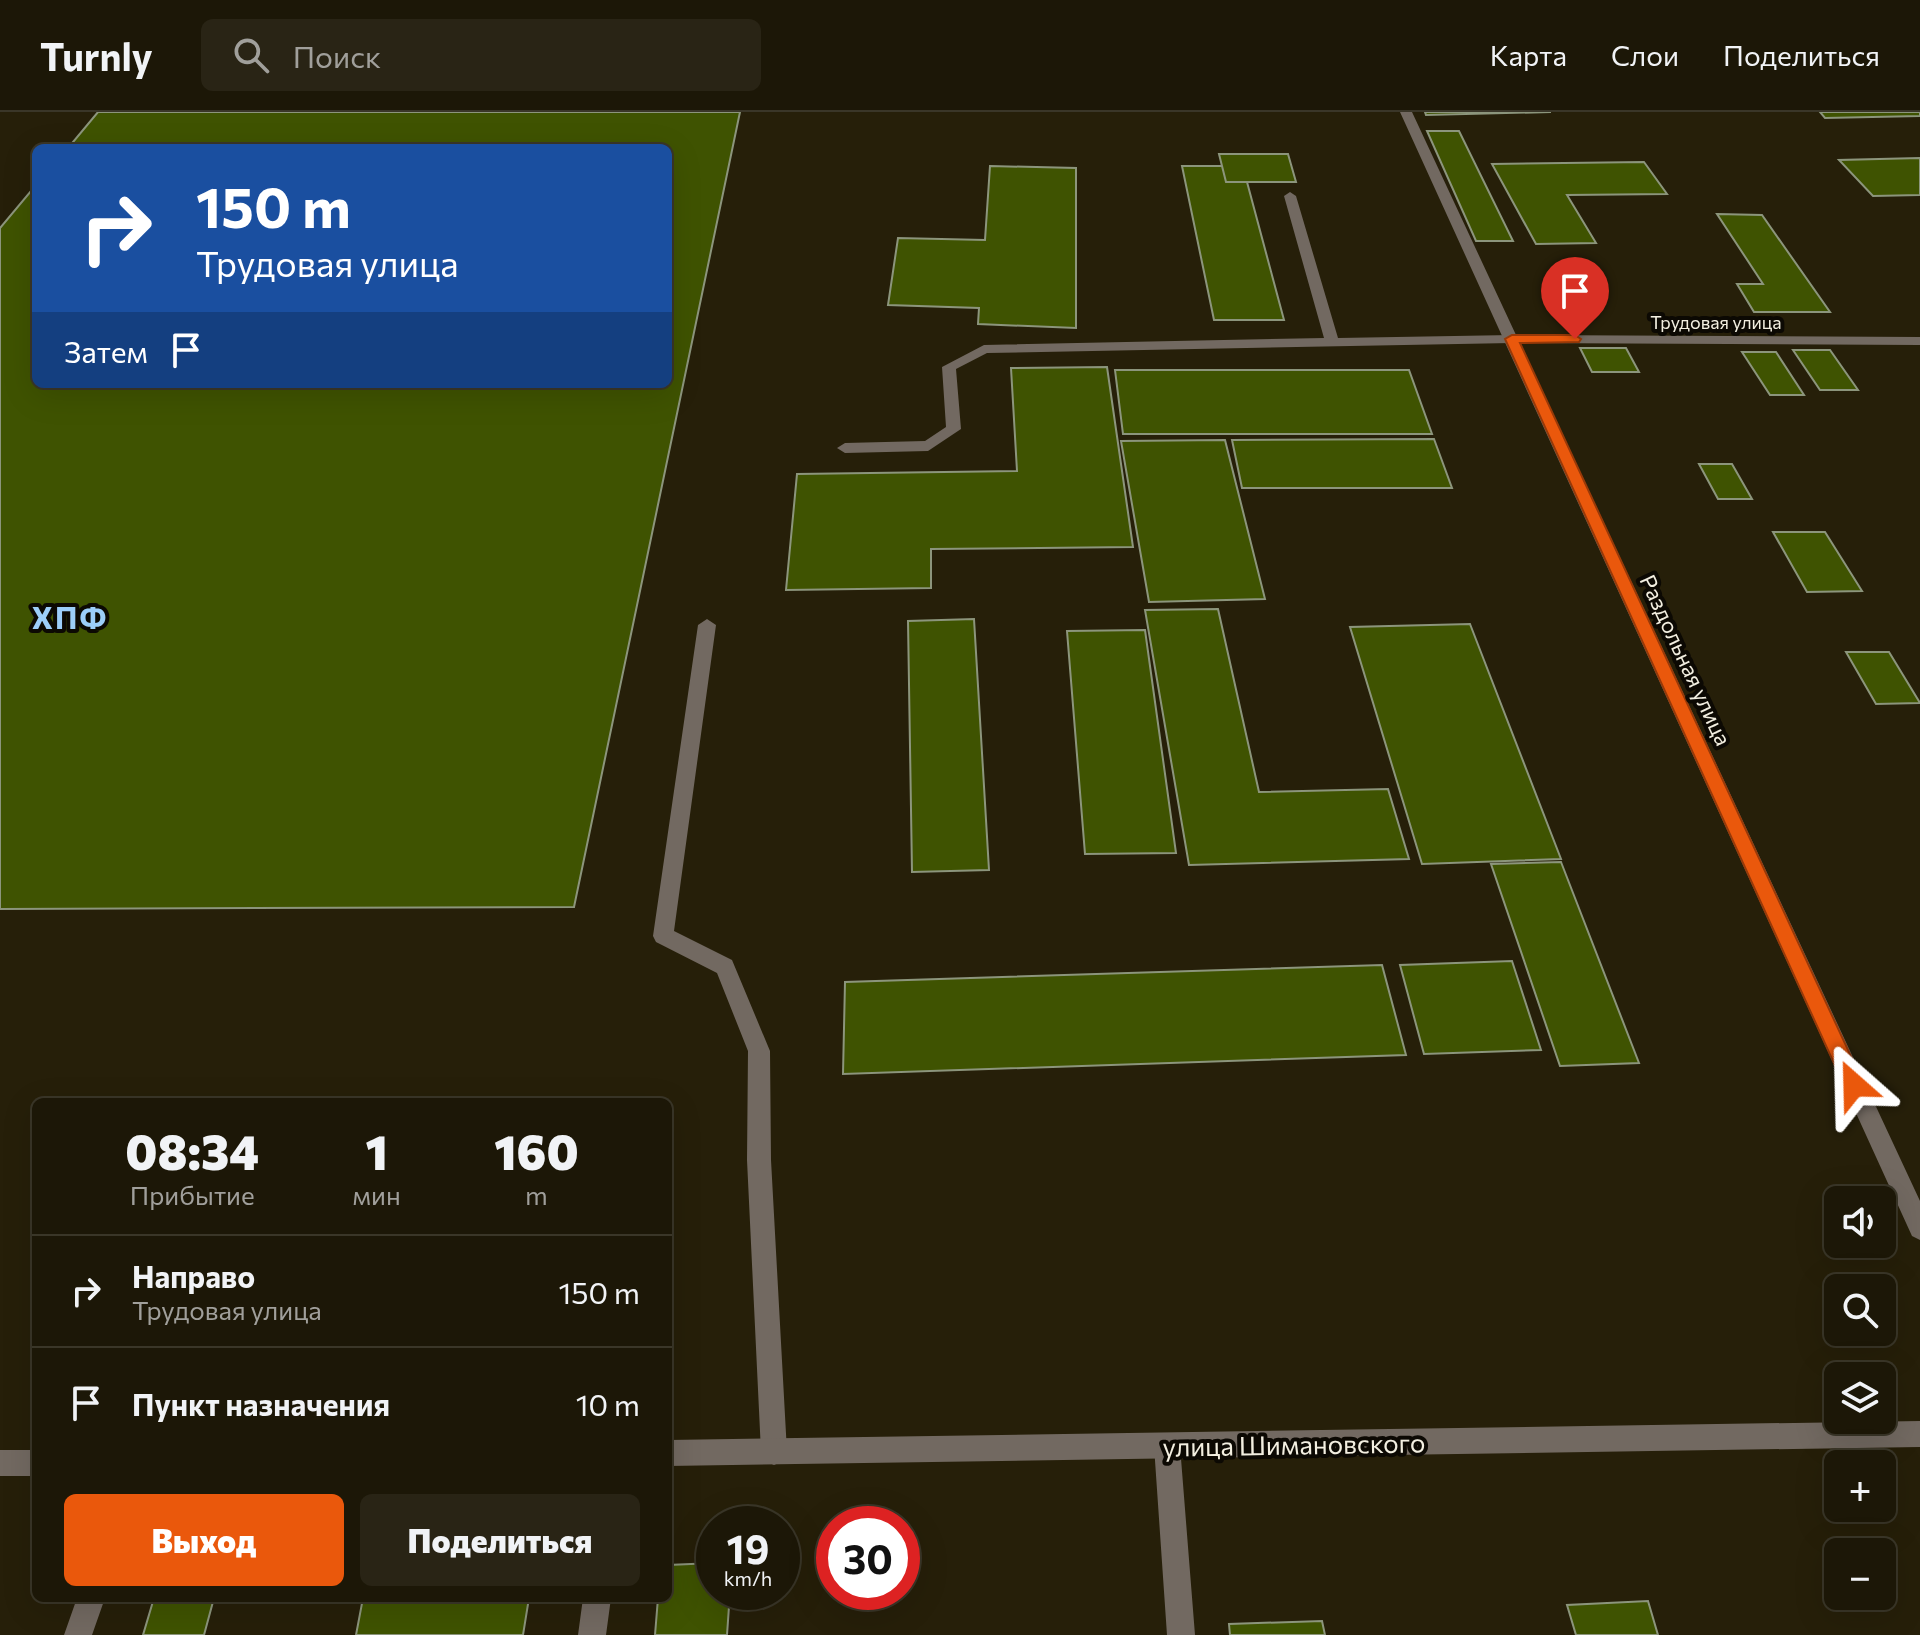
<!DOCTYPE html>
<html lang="ru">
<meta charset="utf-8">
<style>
body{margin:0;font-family:Commissioner,sans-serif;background:#292415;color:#f1f3f6;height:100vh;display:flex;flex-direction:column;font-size:30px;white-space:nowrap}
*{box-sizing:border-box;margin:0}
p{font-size:26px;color:#a09f9b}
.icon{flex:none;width:44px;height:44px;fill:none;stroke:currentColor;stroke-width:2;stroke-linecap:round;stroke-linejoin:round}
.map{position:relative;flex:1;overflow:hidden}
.side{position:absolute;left:32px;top:986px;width:640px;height:504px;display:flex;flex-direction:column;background:#1c1707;border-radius:12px;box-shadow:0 8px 32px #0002,0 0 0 2px #3a3628}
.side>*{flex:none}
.top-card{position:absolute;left:32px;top:32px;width:640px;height:244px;border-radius:12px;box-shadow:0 8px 32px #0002,0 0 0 2px #3a3628;background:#1a4fa0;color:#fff;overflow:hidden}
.buttons{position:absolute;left:1824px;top:1074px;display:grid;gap:16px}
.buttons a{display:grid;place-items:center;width:72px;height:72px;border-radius:12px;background:#1c1707;box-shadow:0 8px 32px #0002,0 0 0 2px #3a3628;font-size:40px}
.speed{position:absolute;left:696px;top:1394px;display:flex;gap:16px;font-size:40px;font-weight:700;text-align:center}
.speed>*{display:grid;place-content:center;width:104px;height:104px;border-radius:50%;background:#1c1707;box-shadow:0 8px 32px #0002,0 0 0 2px #3a3628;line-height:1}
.speed small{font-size:20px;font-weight:400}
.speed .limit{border:12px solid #d22;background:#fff;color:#111}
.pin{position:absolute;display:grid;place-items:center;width:68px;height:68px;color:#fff;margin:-82px -34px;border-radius:50% 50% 50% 0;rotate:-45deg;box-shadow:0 0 8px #0007}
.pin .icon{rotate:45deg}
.me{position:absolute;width:88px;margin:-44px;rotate:335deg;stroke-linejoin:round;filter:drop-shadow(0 0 6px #0008)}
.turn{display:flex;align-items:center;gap:28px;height:168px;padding:0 32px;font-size:36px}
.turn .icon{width:104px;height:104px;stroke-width:2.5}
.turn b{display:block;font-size:56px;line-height:68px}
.then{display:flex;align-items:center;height:76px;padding:0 32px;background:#0003;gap:16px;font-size:30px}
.eta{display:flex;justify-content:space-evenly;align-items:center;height:136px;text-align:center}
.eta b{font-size:48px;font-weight:800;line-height:56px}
.primary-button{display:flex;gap:16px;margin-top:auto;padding:16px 32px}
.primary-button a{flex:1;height:92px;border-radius:12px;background:#ea580c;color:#fff;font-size:32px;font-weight:800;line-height:92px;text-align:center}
.primary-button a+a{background:#292415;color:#f1f3f6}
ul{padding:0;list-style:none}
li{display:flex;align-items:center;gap:24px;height:112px;padding:0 32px;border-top:2px solid #3a3628}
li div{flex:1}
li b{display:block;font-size:30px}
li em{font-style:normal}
header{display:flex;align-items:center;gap:48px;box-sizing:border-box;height:112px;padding:0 40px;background:#1c1707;border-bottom:2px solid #3a3628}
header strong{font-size:38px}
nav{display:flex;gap:44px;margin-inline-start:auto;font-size:28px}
.search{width:560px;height:72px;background:#292415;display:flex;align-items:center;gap:20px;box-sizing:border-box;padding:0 28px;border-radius:12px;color:#a09f9b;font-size:30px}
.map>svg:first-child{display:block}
.building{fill:#3f5301;stroke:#8c957c;stroke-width:2}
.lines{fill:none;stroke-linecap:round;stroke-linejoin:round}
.service{fill:#726961;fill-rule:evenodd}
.minor{fill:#726961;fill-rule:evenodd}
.tertiary{fill:#726961;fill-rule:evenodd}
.route{fill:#ea580c;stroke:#983908;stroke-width:2}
.labels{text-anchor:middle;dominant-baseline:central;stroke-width:8;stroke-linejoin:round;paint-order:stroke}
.far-street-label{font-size:18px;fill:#f3efe1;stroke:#0c0903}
.street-label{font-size:22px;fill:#f3efe1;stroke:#0c0903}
.near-street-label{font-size:26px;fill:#f3efe1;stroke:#0c0903}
.district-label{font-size:30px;font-weight:bold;letter-spacing:2px;fill:#9ccef9;stroke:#0c0903}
</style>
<header>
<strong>Turnly</strong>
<div class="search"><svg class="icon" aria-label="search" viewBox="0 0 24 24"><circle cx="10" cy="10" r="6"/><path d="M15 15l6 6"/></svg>Поиск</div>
<nav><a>Карта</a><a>Слои</a><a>Поделиться</a></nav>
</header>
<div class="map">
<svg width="1920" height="1523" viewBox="0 0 1920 1523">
<rect width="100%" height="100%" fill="#261f09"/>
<path class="building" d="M98,0H740L574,795L0,797V116L36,73V272H668V36H68Z
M1425,0H1551L1426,3Z
M1820,0H1920V4L1825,6Z
M1427,19H1459L1513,129H1476Z
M1219,42H1288L1296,70H1226Z
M1920,46V83L1873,84L1839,48Z
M1644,50L1667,82L1567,83L1596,131L1536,132L1492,52Z
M990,54L1076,56V216L978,212L979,196L888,193L898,126L985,128Z
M1182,54H1222L1226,70H1247L1284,208H1214Z
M1717,102L1762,103L1830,200H1754L1737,172H1763Z
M1580,236H1626L1639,260H1592Z
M1793,238H1830L1858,278H1820Z
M1742,240H1776L1804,283H1770Z
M1107,255L1133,435L931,437V476L786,478L797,362L1017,359L1011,256Z
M1115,258H1409L1432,322H1123Z
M1434,327L1452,376H1242L1232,328Z
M1225,328L1265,487L1149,490L1121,329Z
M1699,352H1732L1752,387H1718Z
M1773,420H1825L1862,479L1807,480Z
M1218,497L1259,680L1388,677L1409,747L1189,753L1145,498Z
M974,507L989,758L912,760L908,509Z
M1470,512L1561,747L1422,752L1350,515Z
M1145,518L1176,741L1085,742L1067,519Z
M1846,540H1889L1920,591L1876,592Z
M1561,750L1639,951L1560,954L1491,752Z
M1512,849L1541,938L1424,942L1400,853Z
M1382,853L1406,943L843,962L845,870Z
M714,1451V1480H730L727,1523H655L658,1486H668V1453Z
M154,1486H214L204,1523H143Z
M363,1486H529L523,1523H356Z
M1648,1489L1658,1523H1576L1567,1493Z
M1322,1509L1325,1523H1230L1229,1512Z"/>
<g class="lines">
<path class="service" d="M1290,80L1296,84L1338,226L1512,223L1519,227L1512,231L987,241L956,257L961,317L928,339L845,341L837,336L845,331L925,329L946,315L942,255L984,233L1324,226L1284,84Z
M707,507L716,513L674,819L732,848L770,939L771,1048L787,1340L783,1349L774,1353L765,1349L761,1340L747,1048L748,939L717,861L656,830L653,824L698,513Z
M1167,1321L1176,1325L1180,1334L1195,1523H1167L1154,1334L1158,1325Z
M583,1486H611L606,1523H578Z"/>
<path class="minor" d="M1400,0H1412L1516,223L1920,225V233L1520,231L1920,1089V1128L1912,1124Z
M77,1486H105L92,1523H64Z"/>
<path class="tertiary" d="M1920,1309V1335L668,1354V1328Z
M0,1338H36V1364H0Z"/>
</g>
<path class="route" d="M1575,223L1581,227L1579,230L1520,231L1861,966L1864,973L1861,980L1854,983L1847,980L1505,227L1512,223Z"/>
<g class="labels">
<g class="far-street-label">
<text x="1716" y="210">Трудовая улица</text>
</g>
<g class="street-label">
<text transform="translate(1686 548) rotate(65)">Раздольная улица</text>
</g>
<g class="near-street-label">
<text transform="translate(1294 1332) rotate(-1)">улица Шимановского</text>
</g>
<g class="district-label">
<text x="70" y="504">ХПФ</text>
</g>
</g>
</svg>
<div class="buttons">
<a><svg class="icon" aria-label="sound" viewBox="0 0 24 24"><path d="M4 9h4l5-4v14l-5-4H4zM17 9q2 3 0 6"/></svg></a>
<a><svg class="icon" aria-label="search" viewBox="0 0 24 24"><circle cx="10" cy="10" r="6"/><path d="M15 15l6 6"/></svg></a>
<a><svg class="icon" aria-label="layers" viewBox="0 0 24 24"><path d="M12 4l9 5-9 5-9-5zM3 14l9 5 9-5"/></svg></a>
<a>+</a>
<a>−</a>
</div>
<div class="speed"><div>19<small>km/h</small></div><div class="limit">30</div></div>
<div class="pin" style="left:1575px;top:227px;background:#d93025"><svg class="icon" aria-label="arrive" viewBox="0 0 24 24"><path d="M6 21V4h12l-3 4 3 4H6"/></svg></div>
<svg class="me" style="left:1854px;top:973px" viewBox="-20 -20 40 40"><path d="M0-17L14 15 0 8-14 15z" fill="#ea580c" stroke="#fff" stroke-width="4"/></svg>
<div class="top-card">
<div class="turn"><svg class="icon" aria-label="right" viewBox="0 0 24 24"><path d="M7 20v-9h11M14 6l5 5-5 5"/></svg><div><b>150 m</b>Трудовая улица</div></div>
<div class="then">Затем<svg class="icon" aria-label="arrive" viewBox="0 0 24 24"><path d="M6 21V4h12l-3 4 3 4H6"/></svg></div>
</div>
<section class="side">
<div class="eta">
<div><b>08:34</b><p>Прибытие</p></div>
<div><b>1</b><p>мин</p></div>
<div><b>160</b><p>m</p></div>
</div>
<ul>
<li><svg class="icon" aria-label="right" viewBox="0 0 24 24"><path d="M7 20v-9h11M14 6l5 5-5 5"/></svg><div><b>Направо</b><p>Трудовая улица</p></div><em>150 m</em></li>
<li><svg class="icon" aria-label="arrive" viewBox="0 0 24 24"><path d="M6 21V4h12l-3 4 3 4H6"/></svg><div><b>Пункт назначения</b></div><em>10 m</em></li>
</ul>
<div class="primary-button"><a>Выход</a><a>Поделиться</a></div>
</section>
</div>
